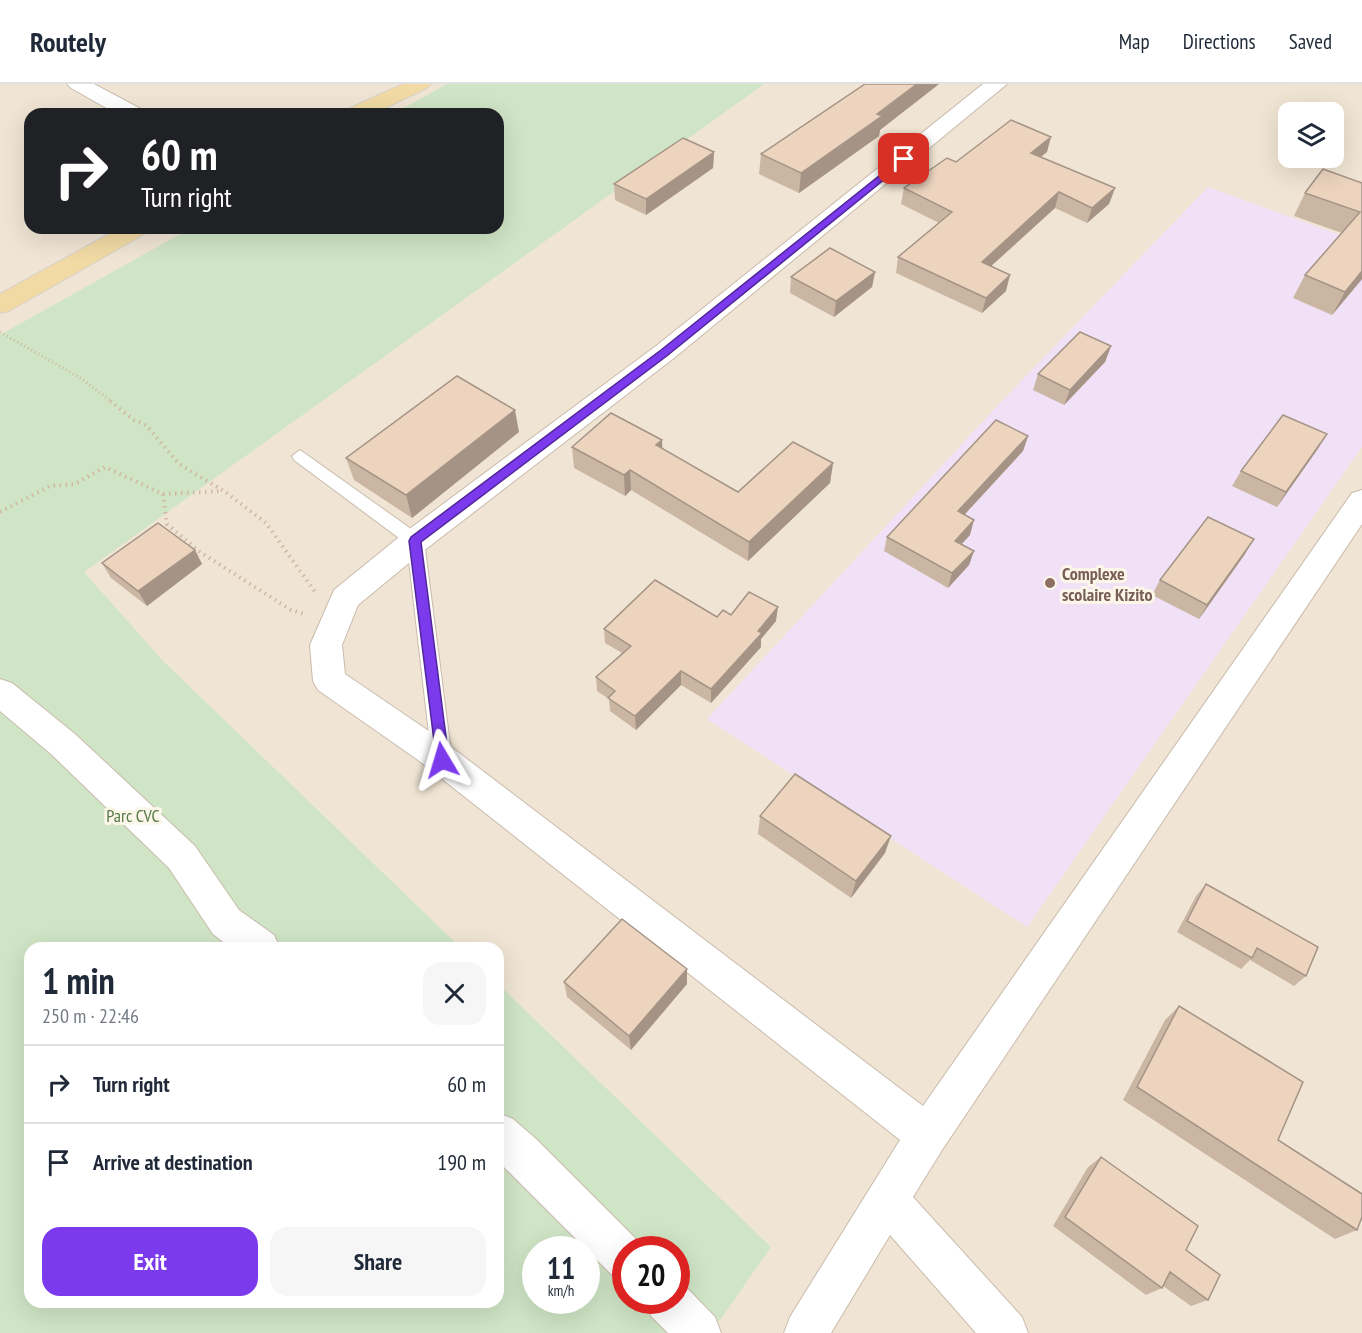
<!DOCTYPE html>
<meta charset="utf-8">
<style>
body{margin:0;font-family:"PT Sans Narrow",sans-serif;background:#f6f6f7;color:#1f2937;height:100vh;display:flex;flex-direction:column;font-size:22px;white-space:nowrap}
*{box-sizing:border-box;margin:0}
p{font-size:20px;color:#747a83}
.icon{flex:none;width:33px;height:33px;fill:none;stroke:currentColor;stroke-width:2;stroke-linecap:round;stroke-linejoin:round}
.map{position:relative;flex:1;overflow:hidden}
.sheet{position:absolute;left:24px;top:858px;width:480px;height:366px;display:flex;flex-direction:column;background:#fff;border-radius:18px;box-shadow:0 6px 24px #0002}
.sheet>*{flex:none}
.top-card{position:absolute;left:24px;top:24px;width:480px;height:126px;border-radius:18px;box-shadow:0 6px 24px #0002;background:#202124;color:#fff;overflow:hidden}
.tools{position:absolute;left:1278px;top:18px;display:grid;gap:12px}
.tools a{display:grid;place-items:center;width:66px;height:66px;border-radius:12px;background:#fff;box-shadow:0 6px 24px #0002;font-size:30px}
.speed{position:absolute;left:522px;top:1152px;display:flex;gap:12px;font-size:30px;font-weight:700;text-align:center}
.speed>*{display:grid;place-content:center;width:78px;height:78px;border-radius:50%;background:#fff;box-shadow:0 6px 24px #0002;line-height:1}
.speed small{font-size:15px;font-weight:400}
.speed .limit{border:9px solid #d22;background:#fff;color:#111}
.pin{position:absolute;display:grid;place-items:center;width:51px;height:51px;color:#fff;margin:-26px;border-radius:12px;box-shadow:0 3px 9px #0006}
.me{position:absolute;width:66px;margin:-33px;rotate:353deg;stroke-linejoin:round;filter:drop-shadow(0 0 4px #0008)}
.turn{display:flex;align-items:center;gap:21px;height:126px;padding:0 18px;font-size:27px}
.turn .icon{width:78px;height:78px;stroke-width:2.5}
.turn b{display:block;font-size:42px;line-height:51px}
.round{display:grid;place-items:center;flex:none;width:63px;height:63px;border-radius:18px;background:#f6f6f7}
.summary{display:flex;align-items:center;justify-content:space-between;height:102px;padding:0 18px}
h1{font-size:36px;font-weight:700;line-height:45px}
.button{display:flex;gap:12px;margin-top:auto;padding:12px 18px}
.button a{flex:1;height:69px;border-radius:18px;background:#7c3aed;color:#fff;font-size:24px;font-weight:700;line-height:69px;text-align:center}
.button a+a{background:#f6f6f7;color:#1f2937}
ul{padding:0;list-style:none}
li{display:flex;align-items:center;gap:18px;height:78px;padding:0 18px;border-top:2px solid #e0e1e3}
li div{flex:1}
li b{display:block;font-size:22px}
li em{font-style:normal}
header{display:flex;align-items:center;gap:36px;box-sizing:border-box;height:84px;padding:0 30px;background:#fff;border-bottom:2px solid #e0e1e3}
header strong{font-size:28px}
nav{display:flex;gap:33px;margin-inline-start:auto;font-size:21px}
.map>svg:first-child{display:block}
.residential{fill:#f0e5d4;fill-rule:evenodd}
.education{fill:#f0e1f6}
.green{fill:#cfe5c5;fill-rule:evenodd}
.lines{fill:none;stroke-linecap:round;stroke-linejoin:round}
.lane-casing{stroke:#c9bbac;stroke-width:2}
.street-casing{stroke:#c9bbac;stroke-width:2}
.primary-casing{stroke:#d7d1cd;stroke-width:2}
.path-far1{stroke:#d0b8a3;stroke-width:3;stroke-dasharray:1 3;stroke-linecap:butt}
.path{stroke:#d0b8a3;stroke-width:4;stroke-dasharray:1.5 4.5;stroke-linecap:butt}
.lane{fill:#fff;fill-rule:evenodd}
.street{fill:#fff;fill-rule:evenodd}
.primary{fill:#f1daa4;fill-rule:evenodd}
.wall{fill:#cbb6a4}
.shaded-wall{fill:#a59486}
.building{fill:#ecd4bf;stroke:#a59486;stroke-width:1.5}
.route{fill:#7c3aed;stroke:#51269a;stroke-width:1.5}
.education-dot{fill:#8d6e63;stroke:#fdf7ea;stroke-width:2}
.labels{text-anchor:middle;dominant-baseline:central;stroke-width:6;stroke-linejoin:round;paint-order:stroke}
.education-label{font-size:18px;font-weight:bold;fill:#785e54;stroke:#fdf7ea;text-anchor:start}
.park-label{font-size:18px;fill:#547a49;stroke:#fdf7ea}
</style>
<header>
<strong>Routely</strong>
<nav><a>Map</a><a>Directions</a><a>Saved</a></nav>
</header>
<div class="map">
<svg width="1362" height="1249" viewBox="0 0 1362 1249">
<rect width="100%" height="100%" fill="#f9f3e4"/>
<path class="residential" d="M0,0H1362V1249H0ZM1288,28H1334V74H1288ZM30,30H498V144H30ZM30,864H498V1218H30ZM536,1166H586V1216H536ZM626,1166H676V1216H626Z"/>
<path class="education" d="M1208,103L1362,159V363L1027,843L707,635L999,320Z"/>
<path class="green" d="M447,0H764L84,488L163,577L461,864H30V1218H498V900L771,1163L711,1249H0V251L191,144H498V30H393ZM536,1166H586V1216H536ZM626,1166H676V1216H626Z"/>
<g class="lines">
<g class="lane-casing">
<path id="lane" d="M300,366L421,452L424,457L452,676L449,682L442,685L435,682L432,676L407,460L294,376L292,372Z"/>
</g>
<g class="street-casing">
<path id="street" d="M67,0H94L141,25L144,30H117L71,4Z
M983,0H1007L674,274L426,465L358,521L342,561L345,590L442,656L923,1022L1352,409L1362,406V440L942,1066L913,1113L1022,1233L1028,1249H976L890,1151L831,1249H784L790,1233L900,1056L418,676L318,606L313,597L310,561L334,506L404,449L656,262Z
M0,595L12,599L75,650L195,762L239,826L274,851L280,864H231L213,850L169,784L51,670L0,627Z
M498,1029L513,1035L536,1055L641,1160L644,1166H626V1197L611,1190L498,1077Z
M676,1198L683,1200L715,1233L721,1249H668L651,1232L645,1216H676Z"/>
</g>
<g class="primary-casing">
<path id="primary" d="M403,0H431L427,4L373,30H345L348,25Z
M120,144H150L146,149L9,227L0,229V210Z"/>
</g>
<path class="path-far1" d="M0,248L82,295L112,318"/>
<path class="path" d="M110,317L134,336L146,341L179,380L224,407L266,439L315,508
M163,410L223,407
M0,428L50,402L75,400L105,383L163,410L167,440L200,468L291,526L305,530"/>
<use href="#lane" class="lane"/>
<use href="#street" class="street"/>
<use href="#primary" class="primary"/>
</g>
<path class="wall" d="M863,0H939L880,46L879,52L799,109L759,90L761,70L863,1Z
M714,68L713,84L646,131L615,116L614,100Z
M1047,68L1041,73L1115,104L1109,120L1087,139L1055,124L991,182L1006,207L982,229L896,189L898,173L939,139L901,120L904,104L956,78Z
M1362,99V195L1332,231L1293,214L1305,191L1342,149L1294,132L1305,109Z
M875,188L872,203L834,233L790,209L791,193Z
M1111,262L1105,278L1064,321L1033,306L1038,290Z
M519,348L412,434L354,396L346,374Z
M1327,350L1317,366L1277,423L1232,402L1241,387Z
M1028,352L1023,367L964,431L970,451L962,460L974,467L969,481L948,504L884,467L887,453Z
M572,363L662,364L738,408L833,379L830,399L748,477L631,406L625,412L574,384Z
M195,466L202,480L147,522L111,494L102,479Z
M1245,470L1199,535L1152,511L1160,496Z
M731,531L776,537L761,555V563L711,619L681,601L636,646L610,627L609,615L597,607L596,593L622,569L605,559L604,545Z
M760,732L885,769L851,814L758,750Z
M1206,800L1306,892L1294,902L1250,876L1241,885L1177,848L1196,812Z
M687,885V900L631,966L567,913L564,898Z
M1179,922L1278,1056L1357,1146L1335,1155L1123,1016L1165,936Z
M1101,1073L1208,1216L1191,1222L1163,1202L1162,1204L1146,1211L1053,1142L1088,1083Z"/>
<path class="shaded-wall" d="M917,0H939L880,46L879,52L799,109L801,89Z
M1051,53L1047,68L1027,84L1031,69Z
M714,68L713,84L646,131V115Z
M1115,104L1109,120L1087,139L1092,124Z
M1059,108L1055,124L978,194L982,178Z
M1362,187V195L1332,231L1345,208Z
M875,188L872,203L834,233L836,217Z
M1010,191L1006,207L982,229L986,214Z
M1111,262L1105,278L1064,321L1070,306Z
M515,326L519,348L412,434L406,411Z
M1327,350L1317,366L1277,423L1286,408Z
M1028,352L1023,367L954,442L958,427Z
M662,356L663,376L656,361Z
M833,379L830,399L748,477L749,458Z
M630,386L631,406L625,412L624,391Z
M974,436L970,451L951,471L955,457Z
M1254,455L1245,470L1199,535L1207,521Z
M195,466L202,480L147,522L138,507Z
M974,467L969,481L948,504L952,489Z
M778,523L776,537L761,555V563L711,619V605Z
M681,587V601L636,646L635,632Z
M891,752L885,769L851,814L856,797Z
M687,885V900L631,966L629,952Z"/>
<path class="building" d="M865,0H917L877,30L882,32L801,89L761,70Z
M1011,36L1051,53L1031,69L1115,104L1092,124L1059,108L982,178L1010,191L986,214L898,173L952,128L904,104L947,74L956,78Z
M683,54L714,68L646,115L614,100Z
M1323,85L1362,99V187L1345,208L1305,191L1360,128L1305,109Z
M830,164L875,188L836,217L791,193Z
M1080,248L1111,262L1070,306L1038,290Z
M457,292L515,326L406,411L346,374Z
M611,329L662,356L656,361L738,408L793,358L833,379L749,458L630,386L624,391L572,363Z
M1283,331L1327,350L1286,408L1241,387Z
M996,336L1028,352L958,427L974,436L955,457L974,467L952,489L887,453Z
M1208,433L1254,455L1207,521L1160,496Z
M158,439L195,466L138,507L102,479Z
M655,496L717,533L723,526L731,531L749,508L778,523L758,547L762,549L711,605L681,587L635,632L608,614L615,607L596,593L631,562L604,545Z
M795,690L891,752L856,797L760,732Z
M1206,800L1318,863L1306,892L1257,864L1252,874L1187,837Z
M622,835L687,885L629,952L564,898Z
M1179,922L1303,998L1278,1056L1362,1110V1133L1357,1146L1137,1003Z
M1101,1073L1198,1142L1186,1166L1220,1191L1208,1216L1170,1188L1162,1204L1065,1133Z"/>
<path class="route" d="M904,72L908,75L907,77L668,271L421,458L449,676L442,682L437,681L409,457L411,453L661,266Z"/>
<circle class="education-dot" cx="1050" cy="499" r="6"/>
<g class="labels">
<g class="education-label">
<text x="1062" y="489">Complexe<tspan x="1062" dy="21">scolaire Kizito</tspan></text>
</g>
<g class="park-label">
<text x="133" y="731">Parc CVC</text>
</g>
</g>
</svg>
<div class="tools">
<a><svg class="icon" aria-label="layers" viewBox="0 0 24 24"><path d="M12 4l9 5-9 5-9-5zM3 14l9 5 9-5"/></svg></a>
</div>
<div class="speed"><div>11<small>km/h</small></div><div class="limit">20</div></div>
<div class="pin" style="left:904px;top:75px;background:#d93025"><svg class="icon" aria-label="arrive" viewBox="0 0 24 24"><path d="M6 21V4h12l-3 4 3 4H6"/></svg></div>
<svg class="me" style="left:442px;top:676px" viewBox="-20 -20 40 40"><path d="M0-17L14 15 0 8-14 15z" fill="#7c3aed" stroke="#fff" stroke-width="4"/></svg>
<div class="top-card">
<div class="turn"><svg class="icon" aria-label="right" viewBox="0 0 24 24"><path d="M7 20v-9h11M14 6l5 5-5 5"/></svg><div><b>60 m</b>Turn right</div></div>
</div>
<section class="sheet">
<div class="summary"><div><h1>1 min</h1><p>250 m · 22:46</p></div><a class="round"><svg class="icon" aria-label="close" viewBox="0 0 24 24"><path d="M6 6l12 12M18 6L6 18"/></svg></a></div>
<ul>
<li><svg class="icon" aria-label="right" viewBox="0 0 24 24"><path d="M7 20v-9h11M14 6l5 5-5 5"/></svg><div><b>Turn right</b></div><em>60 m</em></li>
<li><svg class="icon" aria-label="arrive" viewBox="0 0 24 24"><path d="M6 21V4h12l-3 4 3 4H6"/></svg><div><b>Arrive at destination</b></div><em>190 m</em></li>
</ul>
<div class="button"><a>Exit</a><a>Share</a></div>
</section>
</div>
